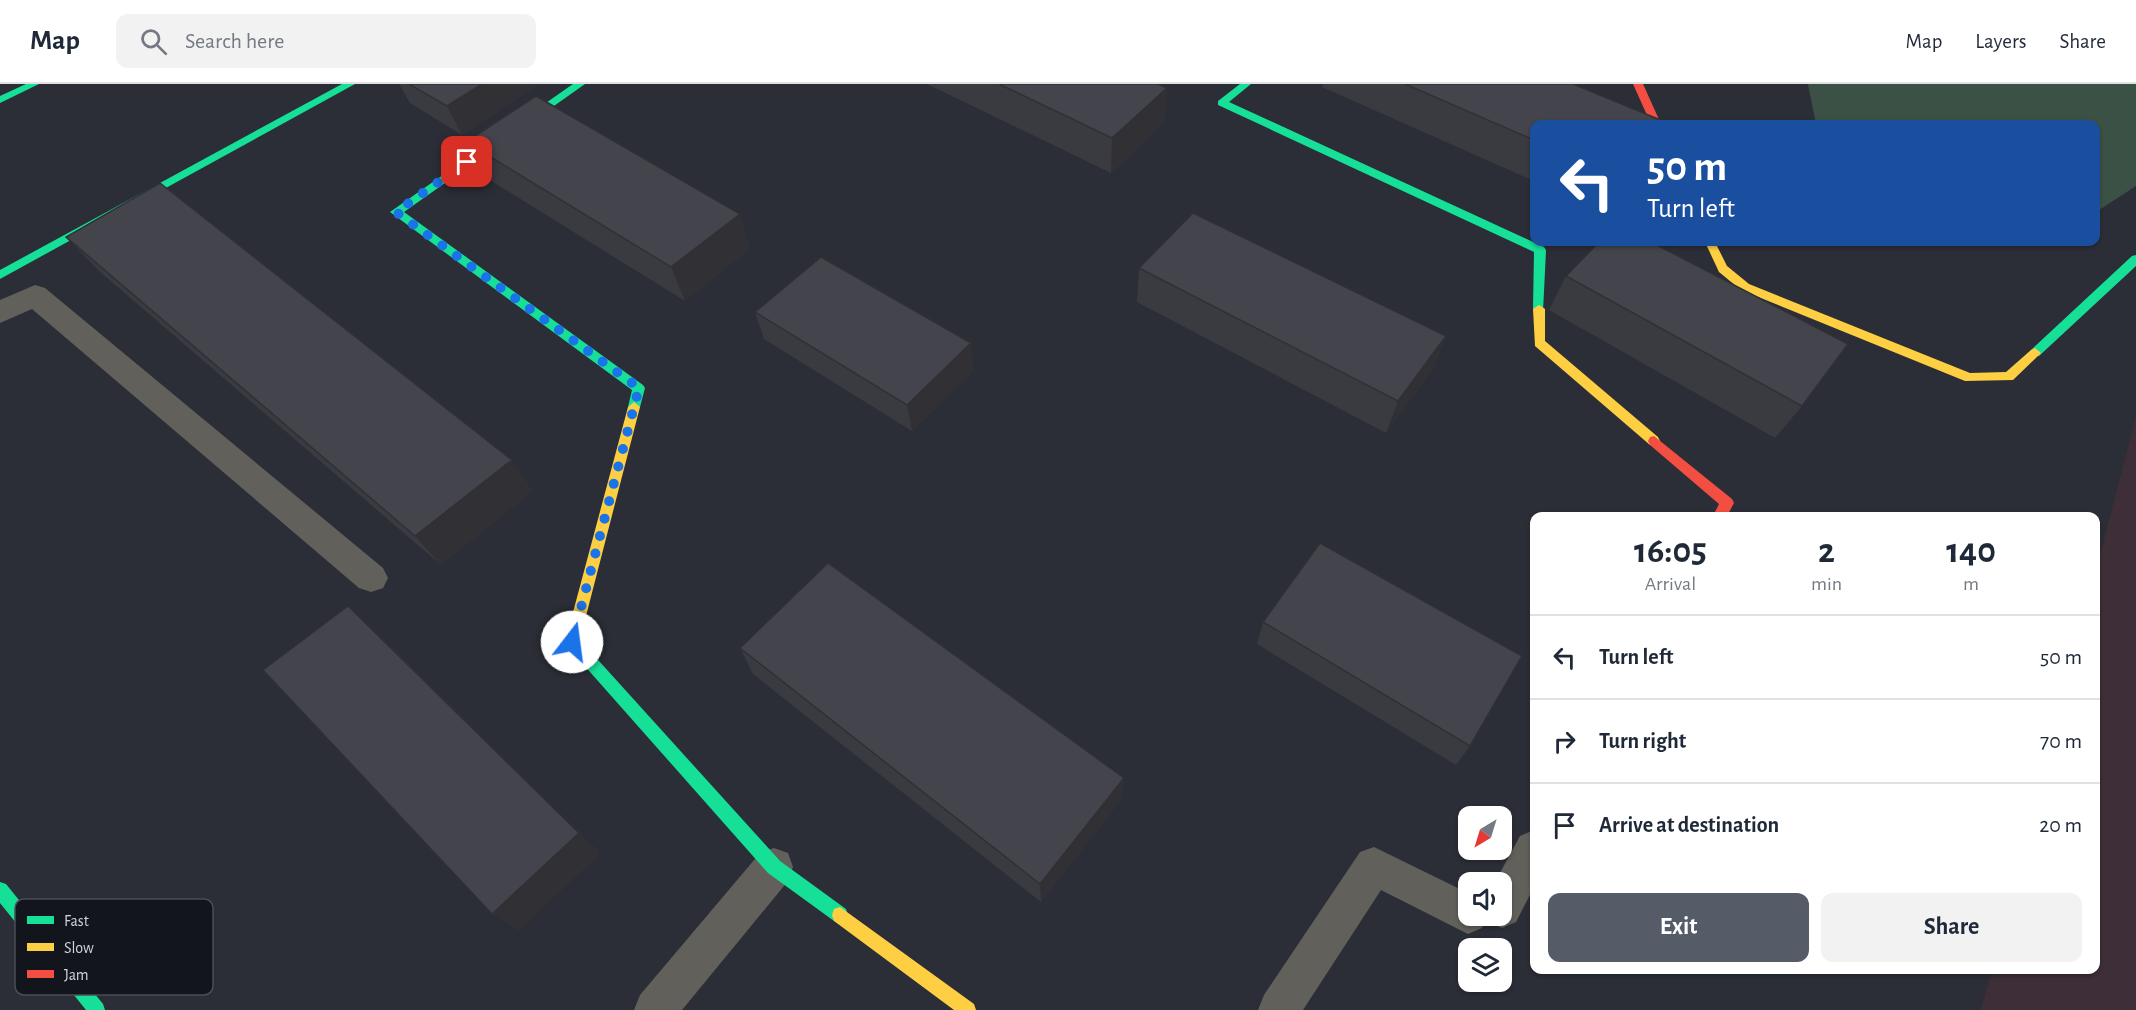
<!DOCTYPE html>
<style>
body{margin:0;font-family:"Alegreya Sans",sans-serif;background:#f2f2f3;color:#1f2937;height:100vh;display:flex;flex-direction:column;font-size:22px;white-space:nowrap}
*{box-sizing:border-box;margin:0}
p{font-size:20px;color:#747a83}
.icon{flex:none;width:33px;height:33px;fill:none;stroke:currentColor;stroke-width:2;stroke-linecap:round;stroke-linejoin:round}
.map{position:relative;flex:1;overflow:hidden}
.side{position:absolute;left:1530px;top:428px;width:570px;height:462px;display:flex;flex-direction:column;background:#fff;border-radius:12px;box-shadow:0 2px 4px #0004}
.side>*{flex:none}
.hud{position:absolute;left:1530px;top:36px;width:570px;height:126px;border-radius:12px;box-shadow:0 2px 4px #0004;background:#1a4fa0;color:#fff;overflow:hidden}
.needle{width:39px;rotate:218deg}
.tools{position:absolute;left:1458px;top:722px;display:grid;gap:12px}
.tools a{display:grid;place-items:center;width:54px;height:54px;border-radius:12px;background:#fff;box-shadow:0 2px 4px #0004;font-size:30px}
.pin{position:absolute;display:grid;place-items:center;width:51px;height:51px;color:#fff;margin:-26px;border-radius:12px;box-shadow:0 3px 9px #0006}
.me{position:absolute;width:66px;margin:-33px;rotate:15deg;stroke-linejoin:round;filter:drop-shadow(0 0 4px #0008)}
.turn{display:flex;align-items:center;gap:21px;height:126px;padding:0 18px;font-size:27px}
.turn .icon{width:78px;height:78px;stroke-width:2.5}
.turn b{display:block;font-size:42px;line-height:51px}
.eta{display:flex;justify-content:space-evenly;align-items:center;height:102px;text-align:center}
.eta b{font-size:36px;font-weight:600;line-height:42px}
.button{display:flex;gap:12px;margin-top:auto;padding:12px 18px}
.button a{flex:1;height:69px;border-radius:12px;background:#555c68;color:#fff;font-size:24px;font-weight:600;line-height:69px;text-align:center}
.button a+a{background:#f2f2f3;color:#1f2937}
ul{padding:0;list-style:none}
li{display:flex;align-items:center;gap:18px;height:84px;padding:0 18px;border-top:2px solid #e0e1e3}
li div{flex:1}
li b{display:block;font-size:22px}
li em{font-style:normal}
header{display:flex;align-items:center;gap:36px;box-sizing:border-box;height:84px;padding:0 30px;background:#fff;border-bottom:2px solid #e0e1e3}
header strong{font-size:28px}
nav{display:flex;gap:33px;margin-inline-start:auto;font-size:21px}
.search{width:420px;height:54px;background:#f2f2f3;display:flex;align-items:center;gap:15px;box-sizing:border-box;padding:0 21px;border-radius:12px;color:#747a83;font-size:22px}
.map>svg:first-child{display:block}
.industrial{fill:#3d2e37}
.green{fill:#3c5145}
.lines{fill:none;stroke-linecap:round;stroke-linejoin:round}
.street{fill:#62605a;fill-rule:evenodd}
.fast{fill:#16e098;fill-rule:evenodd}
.slow{fill:#ffcf43;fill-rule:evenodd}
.jam{fill:#f24e42;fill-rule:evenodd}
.wall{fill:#3a3b41}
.shaded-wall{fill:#303035}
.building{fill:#44454c;stroke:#303035;stroke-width:1.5}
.route{stroke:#1a73e8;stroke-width:10;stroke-dasharray:0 18}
.key{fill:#12151b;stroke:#4b4e56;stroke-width:1.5}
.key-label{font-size:16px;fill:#d1d4de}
</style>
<header>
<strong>Map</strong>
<div class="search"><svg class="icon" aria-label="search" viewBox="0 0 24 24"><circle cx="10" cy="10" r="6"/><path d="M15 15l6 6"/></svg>Search here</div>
<nav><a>Map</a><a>Layers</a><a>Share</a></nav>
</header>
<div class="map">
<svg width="2136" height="926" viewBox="0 0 2136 926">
<rect width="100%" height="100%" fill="#2c2e37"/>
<path class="industrial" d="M2136,332V926H1981L1992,885H2096V487Z"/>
<path class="green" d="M1808,0H2136V102L2096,128V40H1816Z"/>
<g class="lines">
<path class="street" d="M35,201L45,204L383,484L388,494L383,504L371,508L359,504L32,225L0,239V216Z
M1534,746V803L1516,838L1502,844L1488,838L1486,834L1482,844L1468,850L1381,806L1303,926H1258L1264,911L1360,768L1374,763L1468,809V831H1502V798H1495L1520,752Z
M774,764L788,769L793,783L788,797L682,926H634L640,911L760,769Z"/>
<path class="fast" d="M26,0H39L0,19V12Z
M342,0H355L0,195V186Z
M573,0H585L404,128L643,301L645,304L640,323L634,328L628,323L632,306L390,128Z
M1240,0H1251L1229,18L1544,163L1546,166L1543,228L1539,229L1533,225L1534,168L1218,21V17Z
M2136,171V182L2039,272H2031L2029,269L2031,266L2132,172Z
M579,526L584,528L586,532L580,556L780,777L846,825L848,831L846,837L840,839L834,837L768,789L567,562L565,558L574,528Z
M0,798L6,800L103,920L105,926H86L0,819Z"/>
<path class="slow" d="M1705,158H1715L1727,182L1749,200L1970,289L2006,288L2031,266L2035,264L2041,269L2013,296L1965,297L1741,206L1719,188Z
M1539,221L1545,225V257L1658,353L1660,357L1658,361H1650L1535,262L1533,225Z
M634,318L640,323L586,532L584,536L579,538L574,536L572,532L628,323Z
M840,823L974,920L976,926H954L834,837L832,831L834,825Z"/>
<path class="jam" d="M1633,0H1643L1661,40H1651Z
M1654,352L1732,415L1734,419L1727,432H1713L1719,420L1650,361L1648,357L1650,353Z"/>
</g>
<path class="wall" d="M399,0H540L462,51L410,19Z
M927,0H1158L1167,4L1164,39L1111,89Z
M1323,0H1573L1534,40V97L1322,3Z
M466,58L740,130L750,165L685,217L485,93Z
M66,153L533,407L441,481L99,187Z
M1139,184L1446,252L1433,285L1386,349L1137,218Z
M1566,192L1802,322L1775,354L1549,226Z
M755,228L974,286L912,347L764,255Z
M1263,538L1470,662L1456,681L1257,560Z
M740,564L1124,694L1121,716L1041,818L753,590Z"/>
<path class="shaded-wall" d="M482,0H540L462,51L447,22Z
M1167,4L1164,39L1111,89L1112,54Z
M740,130L750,165L685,217L671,183Z
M1446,252L1433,285L1386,349L1398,317Z
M971,259L974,286L912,347L907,321Z
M512,376L533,407L441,481L415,452Z
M348,522L378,549L601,769L519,847L492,830Z
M1124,694L1121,716L1041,818L1040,800Z"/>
<path class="building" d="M409,0H482L447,22Z
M999,0H1158L1167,4L1112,54Z
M1405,0H1573L1663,37L1660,40H1534V56Z
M536,12L740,130L671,183L466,58Z
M160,99L512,376L415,452L66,153Z
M1193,129L1446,252L1398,317L1139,184Z
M1599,158H1651L1848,260L1802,322L1566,192Z
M821,173L971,259L907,321L755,228Z
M1320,459L1522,572L1470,662L1263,538Z
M828,479L1124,694L1040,800L740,564Z
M348,522L579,749L492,830L263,586Z"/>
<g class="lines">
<path class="route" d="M467,78L396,128L639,304L572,558"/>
</g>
<rect x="15" y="815" width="198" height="96" rx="9" class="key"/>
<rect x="27" y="832" width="27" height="8" fill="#16e098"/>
<rect x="27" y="859" width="27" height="8" fill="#ffcf43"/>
<rect x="27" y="886" width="27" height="8" fill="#f24e42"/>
<g class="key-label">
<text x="64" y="842">Fast</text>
<text x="64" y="869">Slow</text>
<text x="64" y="896">Jam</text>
</g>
</svg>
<div class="tools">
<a><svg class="needle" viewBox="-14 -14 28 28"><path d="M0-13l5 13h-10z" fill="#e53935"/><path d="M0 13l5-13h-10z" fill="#747a83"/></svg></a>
<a><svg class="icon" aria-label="sound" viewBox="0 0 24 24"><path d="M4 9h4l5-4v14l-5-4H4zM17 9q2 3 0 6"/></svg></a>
<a><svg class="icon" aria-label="layers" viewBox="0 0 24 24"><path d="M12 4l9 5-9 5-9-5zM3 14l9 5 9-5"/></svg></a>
</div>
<div class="pin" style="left:467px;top:78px;background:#d93025"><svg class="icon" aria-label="arrive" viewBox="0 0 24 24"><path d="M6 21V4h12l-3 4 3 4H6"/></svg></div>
<svg class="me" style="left:572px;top:558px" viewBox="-20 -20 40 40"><circle r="19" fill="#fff"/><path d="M0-13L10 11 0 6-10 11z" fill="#1a73e8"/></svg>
<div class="hud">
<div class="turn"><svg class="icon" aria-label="left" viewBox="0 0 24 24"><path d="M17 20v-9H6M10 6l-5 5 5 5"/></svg><div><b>50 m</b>Turn left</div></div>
</div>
<section class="side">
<div class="eta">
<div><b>16:05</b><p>Arrival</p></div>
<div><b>2</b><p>min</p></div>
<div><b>140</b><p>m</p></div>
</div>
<ul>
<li><svg class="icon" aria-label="left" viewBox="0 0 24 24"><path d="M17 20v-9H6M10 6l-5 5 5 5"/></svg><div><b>Turn left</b></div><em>50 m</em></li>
<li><svg class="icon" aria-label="right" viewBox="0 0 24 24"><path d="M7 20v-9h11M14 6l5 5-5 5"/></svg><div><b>Turn right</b></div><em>70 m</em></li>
<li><svg class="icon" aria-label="arrive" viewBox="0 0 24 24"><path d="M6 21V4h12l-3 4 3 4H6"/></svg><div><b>Arrive at destination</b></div><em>20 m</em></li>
</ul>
<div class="button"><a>Exit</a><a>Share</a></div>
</section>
</div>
